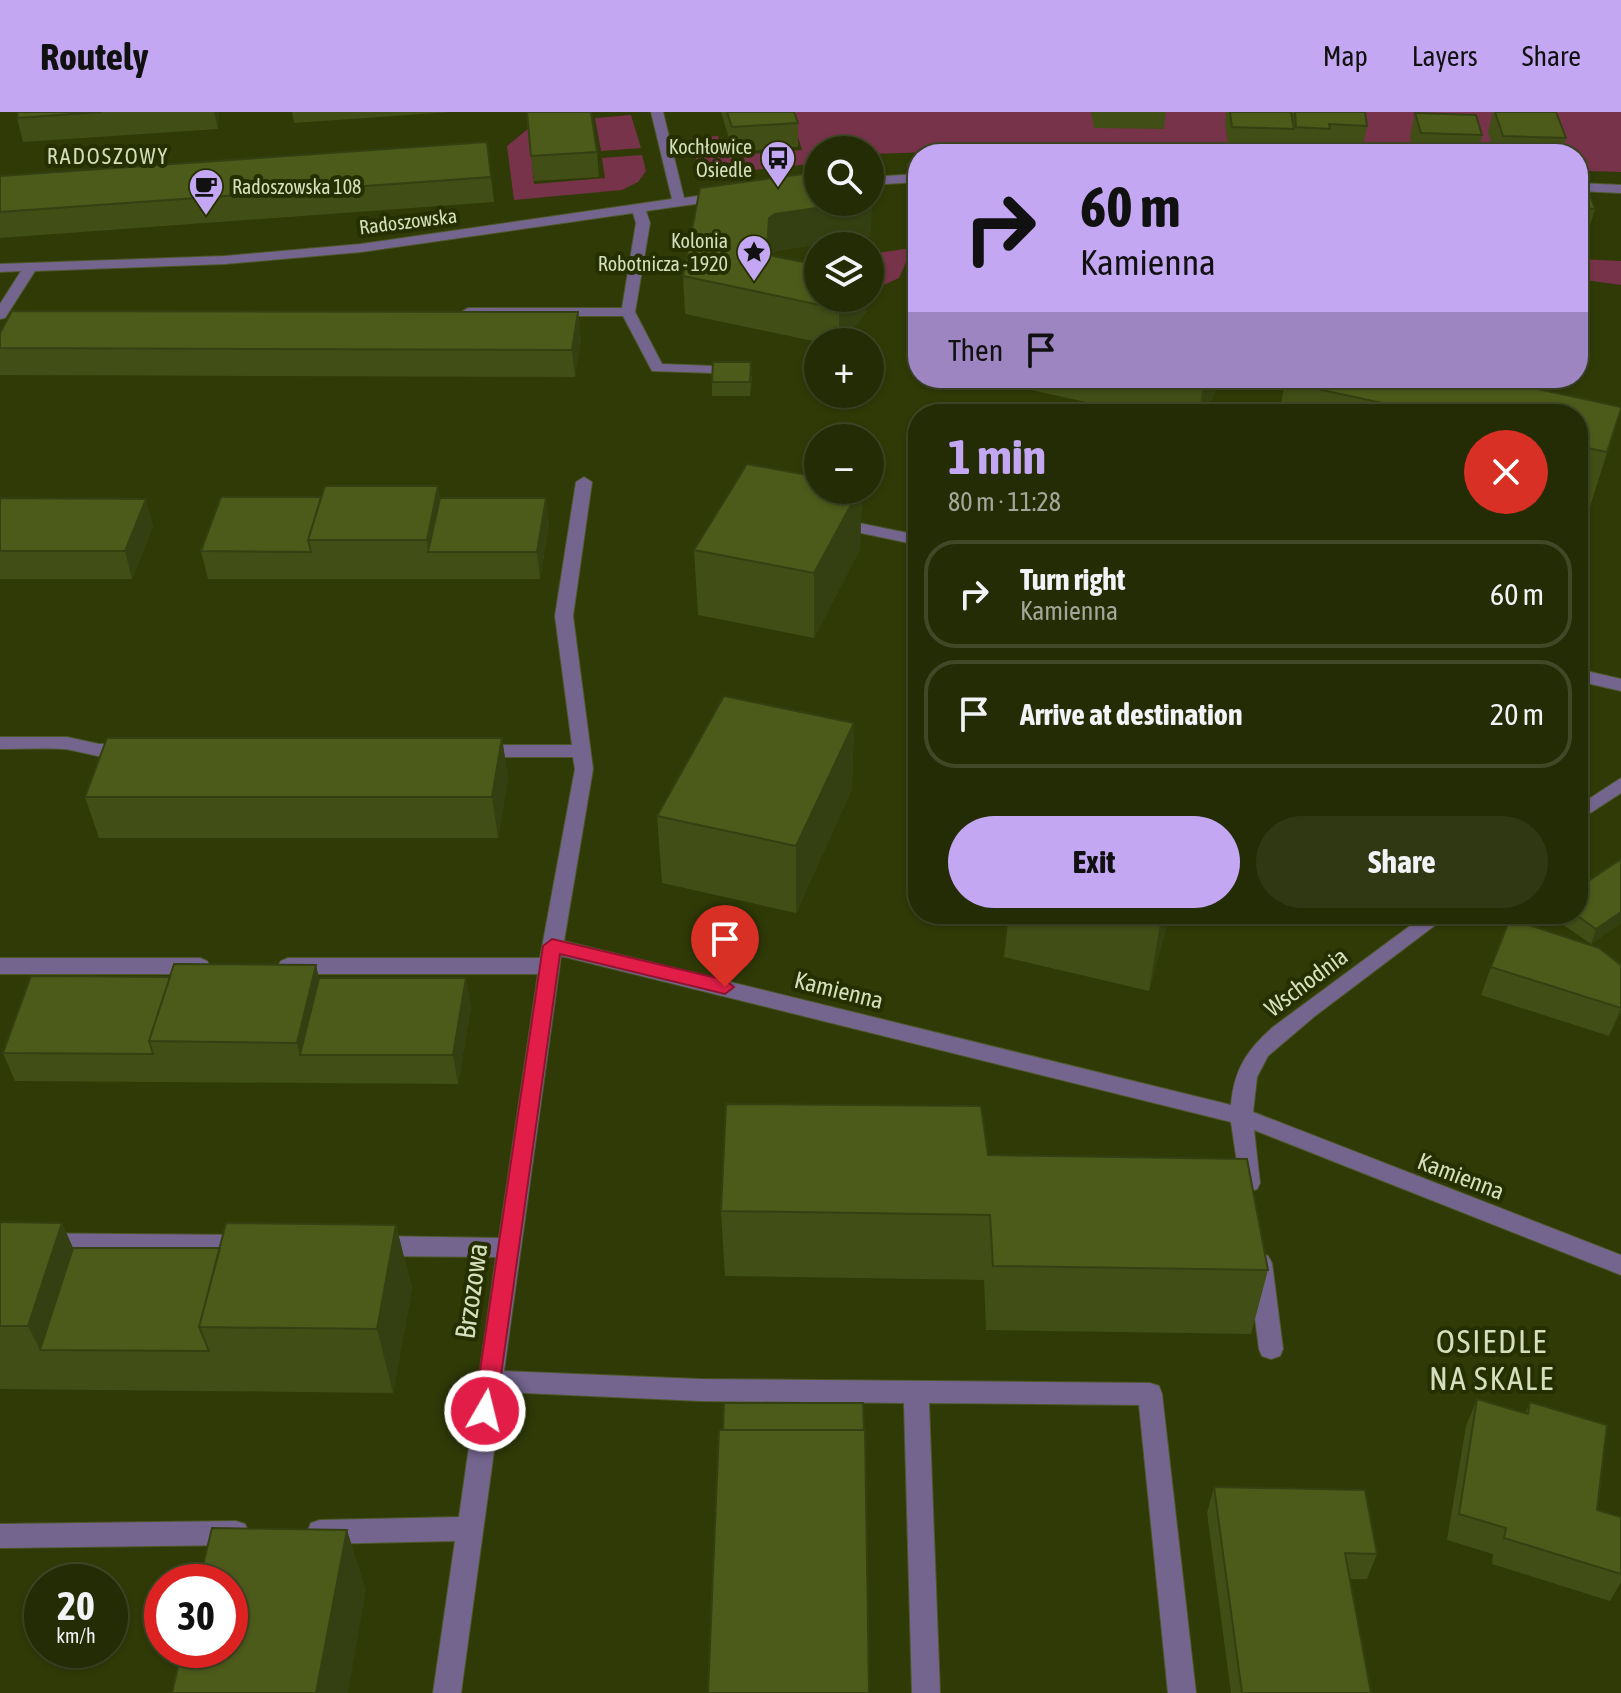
<!DOCTYPE html>
<meta charset="utf-8">
<style>
body{margin:0;font-family:"Asap Condensed",sans-serif;background:#2f3813;color:#f1f3f6;height:100vh;display:flex;flex-direction:column;font-size:30px;white-space:nowrap}
*{box-sizing:border-box;margin:0}
p{font-size:26px;color:#a3a79a}
.icon{flex:none;width:44px;height:44px;fill:none;stroke:currentColor;stroke-width:2;stroke-linecap:round;stroke-linejoin:round}
.map{position:relative;flex:1;overflow:hidden}
.drawer{position:absolute;left:908px;top:292px;width:680px;height:520px;display:flex;flex-direction:column;background:#232c05;border-radius:32px;box-shadow:0 2px 6px #0004,0 0 0 2px #404827}
.drawer>*{flex:none}
.top-card{position:absolute;left:908px;top:32px;width:680px;height:244px;border-radius:32px;box-shadow:0 2px 6px #0004,0 0 0 2px #404827;background:#c3a7f2;color:#111;overflow:hidden}
.controls{position:absolute;left:804px;top:24px;display:grid;gap:16px}
.controls a{display:grid;place-items:center;width:80px;height:80px;border-radius:50%;background:#232c05;box-shadow:0 2px 6px #0004,0 0 0 2px #404827;font-size:40px}
.speed{position:absolute;left:24px;top:1452px;display:flex;gap:16px;font-size:40px;font-weight:700;text-align:center}
.speed>*{display:grid;place-content:center;width:104px;height:104px;border-radius:50%;background:#232c05;box-shadow:0 2px 6px #0004,0 0 0 2px #404827;line-height:1}
.speed small{font-size:20px;font-weight:400}
.speed .limit{border:12px solid #d22;background:#fff;color:#111}
.pin{position:absolute;display:grid;place-items:center;width:68px;height:68px;color:#fff;margin:-82px -34px;border-radius:50% 50% 50% 0;rotate:-45deg;box-shadow:0 0 8px #0007}
.pin .icon{rotate:45deg}
.me{position:absolute;width:88px;margin:-44px;rotate:8deg;stroke-linejoin:round;filter:drop-shadow(0 0 6px #0008)}
.turn{display:flex;align-items:center;gap:28px;height:168px;padding:0 40px;font-size:36px}
.turn .icon{width:104px;height:104px;stroke-width:2.5}
.turn b{display:block;font-size:56px;line-height:68px}
.then{display:flex;align-items:center;height:76px;padding:0 40px;background:#0003;gap:16px;font-size:30px}
.round{display:grid;place-items:center;flex:none;width:84px;height:84px;border-radius:42px;background:#2f3813}
.overview{display:flex;align-items:center;justify-content:space-between;height:136px;padding:0 40px}
h1{font-size:48px;font-weight:700;line-height:60px;color:#c3a7f2}
.action{display:flex;gap:16px;margin-top:auto;padding:16px 40px}
.action a{flex:1;height:92px;border-radius:48px;background:#c3a7f2;color:#111;font-size:32px;font-weight:700;line-height:92px;text-align:center}
.action a+a{background:#2f3813;color:#f1f3f6}
ul{padding:0;list-style:none}
li{display:flex;align-items:center;gap:24px;height:108px;margin:0 16px 12px;padding:0 24px;border:4px solid #404827;border-radius:32px}
li div{flex:1}
li b{display:block;font-size:30px}
li em{font-style:normal}
header{display:flex;align-items:center;gap:48px;box-sizing:border-box;height:112px;padding:0 40px;background:#c3a7f2;color:#111}
header strong{font-size:38px}
nav{display:flex;gap:44px;margin-inline-start:auto;font-size:28px}
.map>svg:first-child{display:block}
.green{fill:#77334a}
.lines{fill:none;stroke-linecap:round;stroke-linejoin:round}
.minor-casing{stroke:#4d5828;stroke-width:2}
.minor{fill:#74658f;fill-rule:evenodd}
.wall{fill:#414e16}
.shaded-wall{fill:#354012}
.building{fill:#4c5b1a;stroke:#354012;stroke-width:2}
.route{fill:#e11d48;stroke:#92132f;stroke-width:2}
.labels{text-anchor:middle;dominant-baseline:central;stroke-width:8;stroke-linejoin:round;paint-order:stroke}
.far-poi-label{font-size:20px;fill:#d5dfbe;stroke:#252f00;text-anchor:end}
.far-street-label{font-size:20px;fill:#d5dfbe;stroke:#252f00}
.far-neighbourhood-label{font-size:22px;letter-spacing:2px;fill:#d5dfbe;stroke:#252f00}
.street-label{font-size:24px;fill:#d5dfbe;stroke:#252f00}
.near-street-label{font-size:28px;fill:#d5dfbe;stroke:#252f00}
.near-neighbourhood-label{font-size:32px;letter-spacing:2px;fill:#d5dfbe;stroke:#252f00}
</style>
<header>
<strong>Routely</strong>
<nav><a>Map</a><a>Layers</a><a>Share</a></nav>
</header>
<div class="map">
<svg width="1621" height="1581" viewBox="0 0 1621 1581">
<rect width="100%" height="100%" fill="#2f3a07"/>
<path class="green" d="M790,0H1621V60L1589,59L1586,52H1578V42L1028,37L870,42V38H818V51L719,62L699,59L691,26L718,24L723,44L802,38Z
M631,3L641,36L601,39L595,6Z
M529,16L534,72L605,66L602,46L642,43L646,59L638,70L622,78L514,88L507,34Z
M912,136L899,166L877,176L870,174V142Z
M1578,147L1621,149V173L1578,167Z"/>
<g class="lines">
<g class="minor-casing">
<path id="minor" d="M651,0H663L684,86L723,80L730,84L723,88L646,99L650,111L635,200L662,252L740,255L747,259L745,262L652,259L623,204H468L461,200L468,196H622L636,111L633,101L361,140L225,152L35,159L5,206L0,207V192L21,159L0,160V152L225,144L361,132L672,87Z
M918,62V70L870,73V65Z
M1578,71L1621,73V81L1578,79Z
M584,365L592,370L573,504L593,657L564,829L1231,993C1234,957 1247,938 1273,915L1426,802H1450L1315,904L1268,944L1257,965L1253,1000L1621,1143V1163L1254,1018L1260,1071L1257,1077L1249,1080L1241,1077L1231,1010L561,844L504,1259L700,1267L1150,1271L1159,1274L1162,1282L1196,1581H1168L1139,1293L929,1291L940,1581H912L904,1291L700,1289L502,1280L461,1581H433L455,1429L320,1432L311,1429L307,1420L311,1411L320,1408L459,1405L496,1145L376,1144L368,1141L364,1134L368,1127L376,1124L499,1126L538,862H288L281,859L278,854L281,849L288,846H540L575,657L573,645H479L470,639L479,633H572L555,504L576,370Z
M834,406L918,423V433L828,414V408Z
M1578,557L1621,567V579L1578,569Z
M0,625H67L99,632H127L136,638C121,656 83,638 63,637C42,636 21,637 0,637Z
M1621,666V681L1578,709V694Z
M0,846H200L207,849L210,854L207,859L200,862H0Z
M0,1121L248,1123L256,1126L260,1133L256,1140L248,1143L0,1141Z
M1260,1141L1268,1144L1272,1151L1283,1237L1280,1244L1271,1247L1262,1244L1259,1237L1248,1151L1252,1144Z
M236,1409L245,1412L249,1421L245,1430L236,1433L0,1436V1412Z"/>
</g>
<use href="#minor" class="minor"/>
</g>
<path class="wall" d="M18,0H219L218,17L23,30L17,6Z
M292,0H451L294,11Z
M526,0L597,40L599,65L534,69Z
M721,0H794L798,11V35L733,40Z
M1091,0H1166L1164,17L1094,16Z
M1226,0H1365L1367,14L1362,38L1326,36V41L1292,40L1291,33L1290,41L1229,39L1225,11Z
M1493,0H1556L1566,26L1562,42H1495L1488,20Z
M1415,1L1482,23L1478,42H1415L1410,25Z
M487,30L494,90L0,126V64Z
M907,52H918V121H910L906,88Z
M1578,63L1595,97L1584,134L1578,133Z
M700,76L871,124L776,139L771,142L818,186H866V200L843,230H818L685,202L683,164Z
M918,186V253L912,251L915,190Z
M0,221L581,227L575,265L0,263Z
M752,264L750,284H712V270Z
M978,266H1219L1217,277L1204,302H1139Z
M1285,270L1621,297L1587,404L1578,402V302H1279Z
M818,378H862L860,437L814,526L698,503L694,438Z
M0,386L153,414L132,467H0Z
M440,386L549,413L540,467H208L201,439Z
M854,611L852,677L796,801L662,771L657,704Z
M502,626L508,667L498,726H99L85,685Z
M1009,802H1170L1149,879L1004,845Z
M1553,802H1578L1621,811L1591,832L1552,805Z
M1621,853V900L1609,924L1481,883L1491,855Z
M319,866L471,895L458,972L15,969L3,941Z
M988,1043L1268,1158L1251,1222L986,1218L984,1168L725,1164L721,1099Z
M0,1110L62,1111L73,1136H220L396,1113L412,1177L393,1281L0,1277Z
M1477,1287L1525,1301L1530,1290L1597,1398L1621,1462V1470L1610,1489L1492,1452L1493,1442L1447,1428L1466,1314Z
M1214,1375L1377,1442L1367,1467H1350L1371,1581H1231L1207,1401Z"/>
<path class="shaded-wall" d="M214,0H219L218,17Z
M870,88H872L871,124L776,139L770,143L767,138L769,106L775,102L858,90H870Z
M848,186H866V200L843,230H839V197Z
M578,200L581,227L575,265L572,238Z
M1204,266H1219L1217,277L1204,302H1199Z
M438,374L444,413L428,440L427,428Z
M859,378H862L860,437L814,526V461Z
M546,386L549,413L540,467L537,440Z
M146,387L153,414L132,467L125,439Z
M854,611L852,677L796,801V734Z
M502,626L508,667L498,726L492,685Z
M1621,800V811L1591,832L1596,817Z
M1163,802H1170L1149,879L1160,812Z
M316,853L326,894L300,943L297,931Z
M466,866L471,895L458,972L453,943Z
M1621,896V900L1609,924Z
M62,1111L90,1175L40,1238L28,1214Z
M396,1113L412,1177L393,1281L377,1217Z
M347,1418L366,1478L348,1581H316Z"/>
<path class="building" d="M18,0H102L17,6Z
M527,0H591L597,40L531,44Z
M727,0H794L798,11L732,15Z
M1230,0H1291L1294,17L1232,15Z
M1295,0H1365L1367,14L1329,12L1330,17L1296,15Z
M1495,0H1556L1566,26L1503,24Z
M1415,1L1476,3L1482,23L1421,21Z
M487,30L491,65L0,100V64Z
M907,52H918V85H912Z
M818,60V90H858L775,102L769,106L767,138L773,144L818,153V186H848L839,197L683,164L700,76Z
M1578,63H1583L1595,97L1578,96Z
M12,199L578,200L572,238L0,236V221Z
M713,250H751L750,270H712Z
M1287,266H1487L1621,295V297L1607,340L1578,334V302H1433L1285,270Z
M747,352L818,365V378H859L814,461L694,438Z
M325,374H438L427,428H308Z
M221,385H321L308,428L311,440L201,439Z
M0,386L146,387L125,439H0Z
M440,386H546L537,440H428Z
M724,584L854,611L796,734L657,704Z
M107,626H502L492,685H85Z
M1621,747V800L1596,817L1575,802H1578V776Z
M1115,802H1163L1160,812Z
M1510,807L1599,836L1621,853V896L1491,855Z
M174,852L316,853L297,931L149,929Z
M31,864L170,865L149,929L153,942L3,941Z
M319,866H466L453,943H300Z
M726,992L981,994L988,1043L1247,1047L1268,1158L993,1154L990,1103L721,1099Z
M0,1110L62,1111L28,1214H0Z
M226,1111L396,1113L377,1217L199,1215Z
M73,1136H220L199,1215L209,1239L40,1238Z
M1477,1287L1528,1302L1530,1290L1607,1313L1597,1398L1621,1405V1462L1504,1426L1506,1416L1459,1402Z
M724,1291H863L864,1318H723Z
M719,1318H865L869,1581H708Z
M1214,1375L1365,1378L1377,1442L1345,1441L1371,1581H1242Z
M212,1416L347,1418L316,1581H172L182,1538H230V1470H199Z"/>
<path class="route" d="M552,827L725,868L734,875L725,882L560,842L496,1299L493,1306L485,1309L477,1306L474,1299L543,834Z"/>
<defs>
<g id="bus-pin" transform="scale(1.8)"><path d="M0 17L-7.5 6A9.5 9.5 0 1 1 7.5 6Z" fill="#c3a7f2" stroke="#252f00"/><path d="M-5-6H5V4H4V6H2V4H-2V6H-4V4H-5ZM-3.5-4V0h7V-4ZM-3.5 1.2v1.5H-2V1.2ZM2 1.2v1.5H3.5V1.2Z" fill="#111"/></g>
<g id="cafe-pin" transform="scale(1.8)"><path d="M0 17L-7.5 6A9.5 9.5 0 1 1 7.5 6Z" fill="#c3a7f2" stroke="#252f00"/><path d="M-5.5-4.5H6V0H3Q3 3.5 0 3.5H-2.5Q-5.5 3.5-5.5 0ZM3-3.2v2h1.7v-2ZM-6 4.5H4V6H-6Z" fill="#111"/></g>
<g id="sight-pin" transform="scale(1.8)"><path d="M0 17L-7.5 6A9.5 9.5 0 1 1 7.5 6Z" fill="#c3a7f2" stroke="#252f00"/><path d="M0-6L1.8-2.2L6-1.7L2.9 1.2L3.7 5.4L0 3.3L-3.7 5.4L-2.9 1.2L-6-1.7L-1.8-2.2Z" fill="#111"/></g>
</defs>
<g fill-rule="evenodd">
<use href="#bus-pin" x="778" y="46"/>
<use href="#cafe-pin" x="206" y="74"/>
<use href="#sight-pin" x="754" y="140"/>
</g>
<g class="labels">
<g class="far-poi-label">
<text x="752" y="34">Kochłowice<tspan x="752" dy="23">Osiedle</tspan></text>
<text x="232" y="74" text-anchor="start">Radoszowska 108</text>
<text x="728" y="128">Kolonia<tspan x="728" dy="23">Robotnicza - 1920</tspan></text>
</g>
<g class="far-street-label">
<text transform="translate(408 109) rotate(-7)">Radoszowska</text>
</g>
<g class="far-neighbourhood-label">
<text x="108" y="44">RADOSZOWY</text>
</g>
<g class="street-label">
<text transform="translate(1306 870) rotate(-37)">Wschodnia</text>
<text transform="translate(839 878) rotate(14)">Kamienna</text>
<text transform="translate(1461 1064) rotate(21)">Kamienna</text>
</g>
<g class="near-street-label">
<text transform="translate(471 1179) rotate(-82)">Brzozowa</text>
</g>
<g class="near-neighbourhood-label">
<text x="1492" y="1229">OSIEDLE<tspan x="1492" dy="37">NA SKALE</tspan></text>
</g>
</g>
</svg>
<div class="controls">
<a><svg class="icon" aria-label="search" viewBox="0 0 24 24"><circle cx="10" cy="10" r="6"/><path d="M15 15l6 6"/></svg></a>
<a><svg class="icon" aria-label="layers" viewBox="0 0 24 24"><path d="M12 4l9 5-9 5-9-5zM3 14l9 5 9-5"/></svg></a>
<a>+</a>
<a>−</a>
</div>
<div class="speed"><div>20<small>km/h</small></div><div class="limit">30</div></div>
<div class="pin" style="left:725px;top:875px;background:#d93025"><svg class="icon" aria-label="arrive" viewBox="0 0 24 24"><path d="M6 21V4h12l-3 4 3 4H6"/></svg></div>
<svg class="me" style="left:485px;top:1299px" viewBox="-20 -20 40 40"><circle r="17" fill="#e11d48" stroke="#fff" stroke-width="3"/><path d="M0-11L8 9 0 5-8 9z" fill="#fff"/></svg>
<div class="top-card">
<div class="turn"><svg class="icon" aria-label="right" viewBox="0 0 24 24"><path d="M7 20v-9h11M14 6l5 5-5 5"/></svg><div><b>60 m</b>Kamienna</div></div>
<div class="then">Then<svg class="icon" aria-label="arrive" viewBox="0 0 24 24"><path d="M6 21V4h12l-3 4 3 4H6"/></svg></div>
</div>
<section class="drawer">
<div class="overview"><div><h1>1 min</h1><p>80 m · 11:28</p></div><a class="round" style="background:#d93025;color:#fff"><svg class="icon" aria-label="close" viewBox="0 0 24 24"><path d="M6 6l12 12M18 6L6 18"/></svg></a></div>
<ul>
<li><svg class="icon" aria-label="right" viewBox="0 0 24 24"><path d="M7 20v-9h11M14 6l5 5-5 5"/></svg><div><b>Turn right</b><p>Kamienna</p></div><em>60 m</em></li>
<li><svg class="icon" aria-label="arrive" viewBox="0 0 24 24"><path d="M6 21V4h12l-3 4 3 4H6"/></svg><div><b>Arrive at destination</b></div><em>20 m</em></li>
</ul>
<div class="action"><a>Exit</a><a>Share</a></div>
</section>
</div>
